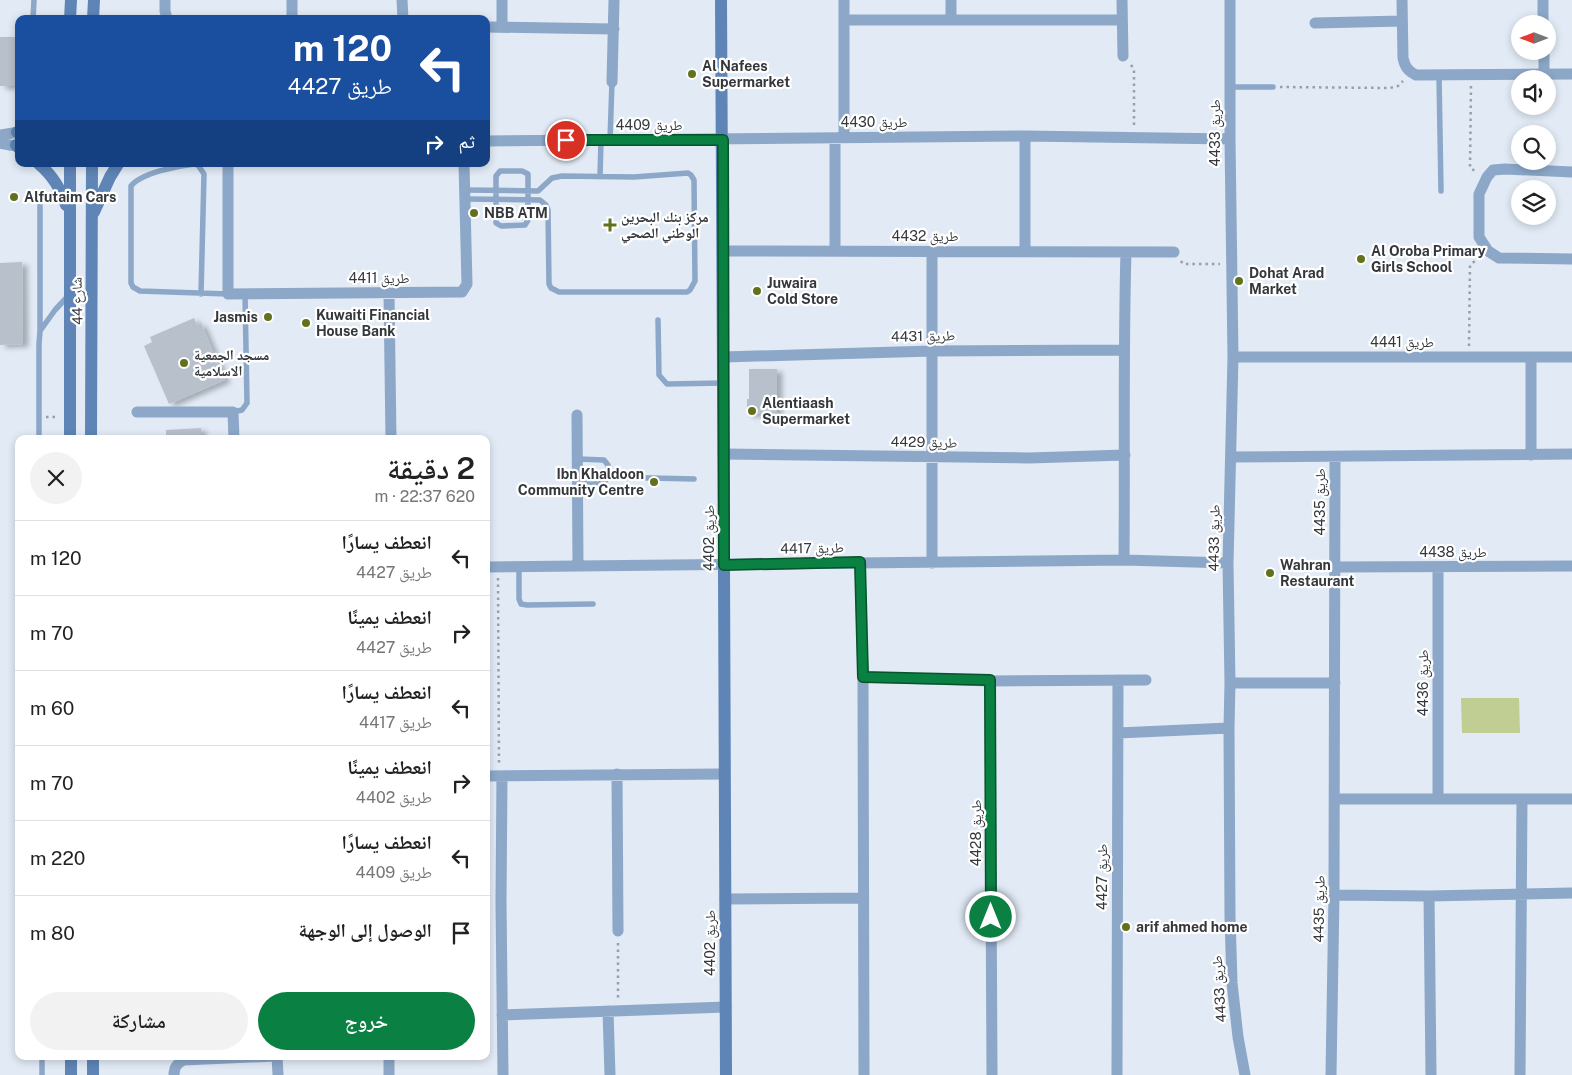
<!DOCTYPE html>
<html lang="ar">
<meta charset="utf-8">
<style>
body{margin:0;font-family:"Public Sans","Noto Naskh Arabic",sans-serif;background:#f2f2f2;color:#222;direction:rtl;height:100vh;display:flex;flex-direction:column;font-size:19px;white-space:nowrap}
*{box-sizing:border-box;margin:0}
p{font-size:16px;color:#767676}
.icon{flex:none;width:28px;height:28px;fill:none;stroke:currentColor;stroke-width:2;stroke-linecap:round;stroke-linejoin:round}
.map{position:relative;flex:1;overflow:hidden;direction:ltr}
.panel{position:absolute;left:15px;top:435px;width:475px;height:625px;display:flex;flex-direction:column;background:#fff;border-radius:10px;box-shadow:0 2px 8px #0003;direction:rtl}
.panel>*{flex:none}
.guide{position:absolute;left:15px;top:15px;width:475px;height:152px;border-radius:10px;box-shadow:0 2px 8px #0003;direction:rtl;background:#1a4fa0;color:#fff;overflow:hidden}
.needle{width:32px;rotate:270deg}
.fabs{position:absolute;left:1511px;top:15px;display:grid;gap:10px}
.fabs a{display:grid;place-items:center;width:45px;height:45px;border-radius:50%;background:#fff;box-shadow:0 2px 8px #0003;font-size:25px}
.pin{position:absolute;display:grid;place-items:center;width:42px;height:42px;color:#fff;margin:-21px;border:2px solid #fff;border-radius:50%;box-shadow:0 1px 5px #0007}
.me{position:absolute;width:55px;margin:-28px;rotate:0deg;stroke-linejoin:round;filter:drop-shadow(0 0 4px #0008)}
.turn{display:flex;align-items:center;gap:18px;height:105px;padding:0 15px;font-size:22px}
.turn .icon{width:65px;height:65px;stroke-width:2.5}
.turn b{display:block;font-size:35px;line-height:42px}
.then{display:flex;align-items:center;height:48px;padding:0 15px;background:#0003;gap:10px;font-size:19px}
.round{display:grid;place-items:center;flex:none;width:52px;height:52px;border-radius:26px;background:#f2f2f2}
.overview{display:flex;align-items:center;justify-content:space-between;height:85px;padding:0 15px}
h1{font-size:30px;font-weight:600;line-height:38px}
.button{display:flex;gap:10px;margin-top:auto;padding:10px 15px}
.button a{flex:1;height:58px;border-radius:30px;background:#0b8043;color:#fff;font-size:20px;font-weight:600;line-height:58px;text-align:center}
.button a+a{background:#f2f2f2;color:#222}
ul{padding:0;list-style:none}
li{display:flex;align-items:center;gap:15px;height:75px;padding:0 15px;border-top:1px solid #e0e0e0}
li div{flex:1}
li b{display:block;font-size:19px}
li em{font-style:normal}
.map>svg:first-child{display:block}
.green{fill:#c0ce93}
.building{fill:#b8c1cb;filter:url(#shadow)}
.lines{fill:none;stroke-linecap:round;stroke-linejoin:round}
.path{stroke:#989fa7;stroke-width:2.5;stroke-dasharray:2.5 4;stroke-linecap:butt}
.lane{stroke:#8ca7c8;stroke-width:5.5}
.street{stroke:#8ca7c8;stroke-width:11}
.secondary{stroke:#5e85b6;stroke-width:12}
.route-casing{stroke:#07532c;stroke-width:12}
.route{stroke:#0b8043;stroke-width:9}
.poi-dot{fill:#62711e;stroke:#fff;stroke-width:2}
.labels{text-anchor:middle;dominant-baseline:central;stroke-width:4.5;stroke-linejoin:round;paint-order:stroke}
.poi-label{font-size:14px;font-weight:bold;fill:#34373b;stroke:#fff;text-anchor:start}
.street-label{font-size:14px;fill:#34373b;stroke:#fff}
</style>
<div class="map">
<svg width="1572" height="1075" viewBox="0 0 1572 1075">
<defs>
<filter id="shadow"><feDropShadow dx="5.5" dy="3" stdDeviation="2.5" flood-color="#0004"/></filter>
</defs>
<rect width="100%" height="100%" fill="#e1eaf5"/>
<path class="green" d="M1461,698H1519L1520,733H1462Z"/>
<path class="building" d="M0,37H19V86H0Z
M22,262L23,344L0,345V263Z
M194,318L197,325L201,323L225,380L169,404L144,346L152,342L150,337Z
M749,369H777V414H747V399H749Z
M201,428V439H166V430Z"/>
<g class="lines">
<path class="path" d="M1131,65L1134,69V125
M1471,86L1470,168L1477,172
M1280,87L1390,88L1398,86L1403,81
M1181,261L1183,264H1220
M1469,346L1470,265L1479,258
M46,417H58
M498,578L499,765
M618,943V1000"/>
<path class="lane" d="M33,19L34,0
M1439,75L1441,191
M1230,87H1273
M610,140L612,82
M194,164C177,166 141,173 131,186V283L133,287L140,291L228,294
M194,164L198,165L204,174L201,294
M500,171H522L528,174V220L525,225L501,226L496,223V176Z
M600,177L601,140
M465,190L538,191L552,178L562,176L634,177L688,173L691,175L694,180L695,281L690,290L687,292H559L551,288L549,284L548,210L546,205L540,200L465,199
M40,203V330
M658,320L659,375L667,384L724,383
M233,412L242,410L247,403L245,294
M39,439V344L40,331L55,310L69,295
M578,459L604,460L608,465V477L604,483H578
M608,477L694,479
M519,567V599L521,604L527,605L593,604
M42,1075V1056"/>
<path class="street" d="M165,0V11L167,19
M292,0V19
M402,0L403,19
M951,0V20
M1122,0L1123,56
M1230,0V139L1233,357L1228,563L1230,683L1229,728L1230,917L1232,983L1238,1037L1245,1075
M1402,0L1403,58C1405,67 1408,71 1416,75L1572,74
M1543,0V24
M844,20H1122
M1315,23L1402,21
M486,27L614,29
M502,27V0
M1544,51V74
M612,82L614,0
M0,135L19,132
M1025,136V251
M844,137V0
M835,138V251
M486,141L1025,136L1230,139
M0,143L9,145L19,146
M228,164V294L462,292L467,284L464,164
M1572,172L1505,169L1493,170L1487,177L1479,194V237L1488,251L1499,258L1572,259
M724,251L1174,252
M389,293L391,439
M724,357L932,351L1123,350
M1233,357H1572
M1531,357V455
M137,412H233L234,439
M577,415L578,566
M723,454L1029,458L1125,455
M1231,457L1572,454
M1124,560C1125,457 1123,355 1126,252
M860,563L863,677L864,1075
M932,563V251
M486,567L1124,560L1228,563
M1334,567L1572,566
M1438,567V799
M863,677L990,681L1146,680
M990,681L992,1075
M1230,683H1335
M1118,733L1229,728
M617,774L618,931
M486,776L724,774
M502,776L501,902L503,1075
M1335,799H1572
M1334,895L1429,896L1572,893
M1429,896L1431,1075
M725,899L863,898
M608,1011L610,1075
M502,1015L726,1007
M277,1056L278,1075
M174,1075C174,1067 177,1063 184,1060L276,1056
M389,1075V1056
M1117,1075L1118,680
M1331,1075L1334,895L1335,457
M1520,1075L1522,799"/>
<path class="secondary" d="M721,0C725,358 723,717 726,1075
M70,19L71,0
M93,19L94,0
M17,132L19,131
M16,145L19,148
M39,164C53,176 60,188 66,205
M70,164V439
M94,212L110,177L118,164
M91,439L92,164
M93,1056V1075
M71,1075V1056"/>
</g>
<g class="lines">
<g class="route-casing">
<path id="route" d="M566,140H723L724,565L860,562L863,677L990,680L991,917"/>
</g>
<use href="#route" class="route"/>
</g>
<g class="poi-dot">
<circle cx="692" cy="74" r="5"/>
<circle cx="14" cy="197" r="5"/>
<circle cx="474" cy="213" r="5"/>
<path d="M607.5 217.5h5v5h5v5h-5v5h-5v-5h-5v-5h5z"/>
<circle cx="1361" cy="259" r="5"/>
<circle cx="1239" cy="281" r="5"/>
<circle cx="757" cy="291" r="5"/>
<circle cx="268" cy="317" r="5"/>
<circle cx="306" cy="323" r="5"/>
<circle cx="184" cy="363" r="5"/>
<circle cx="752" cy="411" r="5"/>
<circle cx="654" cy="482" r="5"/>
<circle cx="1270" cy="573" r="5"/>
<circle cx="1126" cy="927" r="5"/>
</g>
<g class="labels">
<g class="poi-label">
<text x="702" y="66">Al Nafees<tspan x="702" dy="16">Supermarket</tspan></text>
<text x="24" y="197">Alfutaim Cars</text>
<text x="484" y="213">NBB ATM</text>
<text x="621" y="217">مركز بنك البحرين<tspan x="621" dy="16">الوطني الصحي</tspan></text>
<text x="1371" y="251">Al Oroba Primary<tspan x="1371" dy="16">Girls School</tspan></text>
<text x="1249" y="273">Dohat Arad<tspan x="1249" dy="16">Market</tspan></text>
<text x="767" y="283">Juwaira<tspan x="767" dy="16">Cold Store</tspan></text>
<text x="316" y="315">Kuwaiti Financial<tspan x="316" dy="16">House Bank</tspan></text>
<text x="258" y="317" text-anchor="end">Jasmis</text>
<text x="194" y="355">مسجد الجمعية<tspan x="194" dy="16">الاسلامية</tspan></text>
<text x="762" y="403">Alentiaash<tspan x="762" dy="16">Supermarket</tspan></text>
<text x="644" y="474" text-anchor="end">Ibn Khaldoon<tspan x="644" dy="16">Community Centre</tspan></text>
<text x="1280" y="565">Wahran<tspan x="1280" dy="16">Restaurant</tspan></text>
<text x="1136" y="927">arif ahmed home</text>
</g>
<g class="street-label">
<text x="874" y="122">طريق 4430</text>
<text x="649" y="125">طريق 4409</text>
<text transform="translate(1215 133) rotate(-90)">طريق 4433</text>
<text x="925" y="236">طريق 4432</text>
<text x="379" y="278">طريق 4411</text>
<text transform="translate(77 301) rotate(-91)">شارع 44</text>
<text transform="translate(923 336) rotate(-1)">طريق 4431</text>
<text x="1402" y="342">طريق 4441</text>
<text transform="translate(924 442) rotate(1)">طريق 4429</text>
<text transform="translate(1320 502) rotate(-90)">طريق 4435</text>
<text transform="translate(709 538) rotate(-90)">طريق 4402</text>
<text transform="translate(1214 538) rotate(-89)">طريق 4433</text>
<text transform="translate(812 548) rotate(-1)">طريق 4417</text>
<text x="1453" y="552">طريق 4438</text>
<text transform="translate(1423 683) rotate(-90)">طريق 4436</text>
<text transform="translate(976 833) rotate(-90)">طريق 4428</text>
<text transform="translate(1102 877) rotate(-90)">طريق 4427</text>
<text transform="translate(1319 909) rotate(-89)">طريق 4435</text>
<text transform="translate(710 943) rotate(-90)">طريق 4402</text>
<text transform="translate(1219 989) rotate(-94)">طريق 4433</text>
</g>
</g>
</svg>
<div class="fabs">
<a><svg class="needle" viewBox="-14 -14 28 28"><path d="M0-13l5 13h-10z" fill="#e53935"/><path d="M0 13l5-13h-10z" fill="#767676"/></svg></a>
<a><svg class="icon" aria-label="sound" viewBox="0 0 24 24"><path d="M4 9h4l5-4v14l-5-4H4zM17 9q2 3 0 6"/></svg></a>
<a><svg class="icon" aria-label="search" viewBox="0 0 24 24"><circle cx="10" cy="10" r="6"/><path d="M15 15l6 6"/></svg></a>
<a><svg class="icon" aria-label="layers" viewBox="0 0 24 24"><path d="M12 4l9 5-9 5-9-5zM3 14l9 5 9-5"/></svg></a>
</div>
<div class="pin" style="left:566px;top:140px;background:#d93025"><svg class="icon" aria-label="arrive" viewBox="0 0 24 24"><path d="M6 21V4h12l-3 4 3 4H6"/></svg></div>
<svg class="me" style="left:991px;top:917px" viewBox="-20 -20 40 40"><circle r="17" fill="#0b8043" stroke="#fff" stroke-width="3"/><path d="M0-11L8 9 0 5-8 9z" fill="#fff"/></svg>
<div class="guide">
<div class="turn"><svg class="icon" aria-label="left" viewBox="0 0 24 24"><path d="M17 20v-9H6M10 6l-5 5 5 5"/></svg><div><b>120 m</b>طريق 4427</div></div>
<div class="then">ثم<svg class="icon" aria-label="right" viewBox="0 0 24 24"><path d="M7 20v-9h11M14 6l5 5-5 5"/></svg></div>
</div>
<section class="panel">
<div class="overview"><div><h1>2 دقيقة</h1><p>620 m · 22:37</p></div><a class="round"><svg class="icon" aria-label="close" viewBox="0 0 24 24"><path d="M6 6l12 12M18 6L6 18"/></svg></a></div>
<ul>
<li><svg class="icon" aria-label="left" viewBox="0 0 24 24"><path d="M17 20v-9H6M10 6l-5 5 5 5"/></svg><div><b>انعطف يسارًا</b><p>طريق 4427</p></div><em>120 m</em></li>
<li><svg class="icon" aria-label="right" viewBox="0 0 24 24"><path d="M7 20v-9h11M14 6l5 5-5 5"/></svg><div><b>انعطف يمينًا</b><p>طريق 4427</p></div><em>70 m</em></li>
<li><svg class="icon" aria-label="left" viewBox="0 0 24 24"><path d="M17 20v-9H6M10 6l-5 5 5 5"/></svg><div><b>انعطف يسارًا</b><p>طريق 4417</p></div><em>60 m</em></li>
<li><svg class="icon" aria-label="right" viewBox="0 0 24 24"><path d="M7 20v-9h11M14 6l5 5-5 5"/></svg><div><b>انعطف يمينًا</b><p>طريق 4402</p></div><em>70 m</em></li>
<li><svg class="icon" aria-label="left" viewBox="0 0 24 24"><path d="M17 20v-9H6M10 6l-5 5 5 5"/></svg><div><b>انعطف يسارًا</b><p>طريق 4409</p></div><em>220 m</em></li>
<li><svg class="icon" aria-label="arrive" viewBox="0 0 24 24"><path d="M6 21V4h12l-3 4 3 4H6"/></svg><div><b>الوصول إلى الوجهة</b></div><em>80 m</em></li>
</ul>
<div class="button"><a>خروج</a><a>مشاركة</a></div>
</section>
</div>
